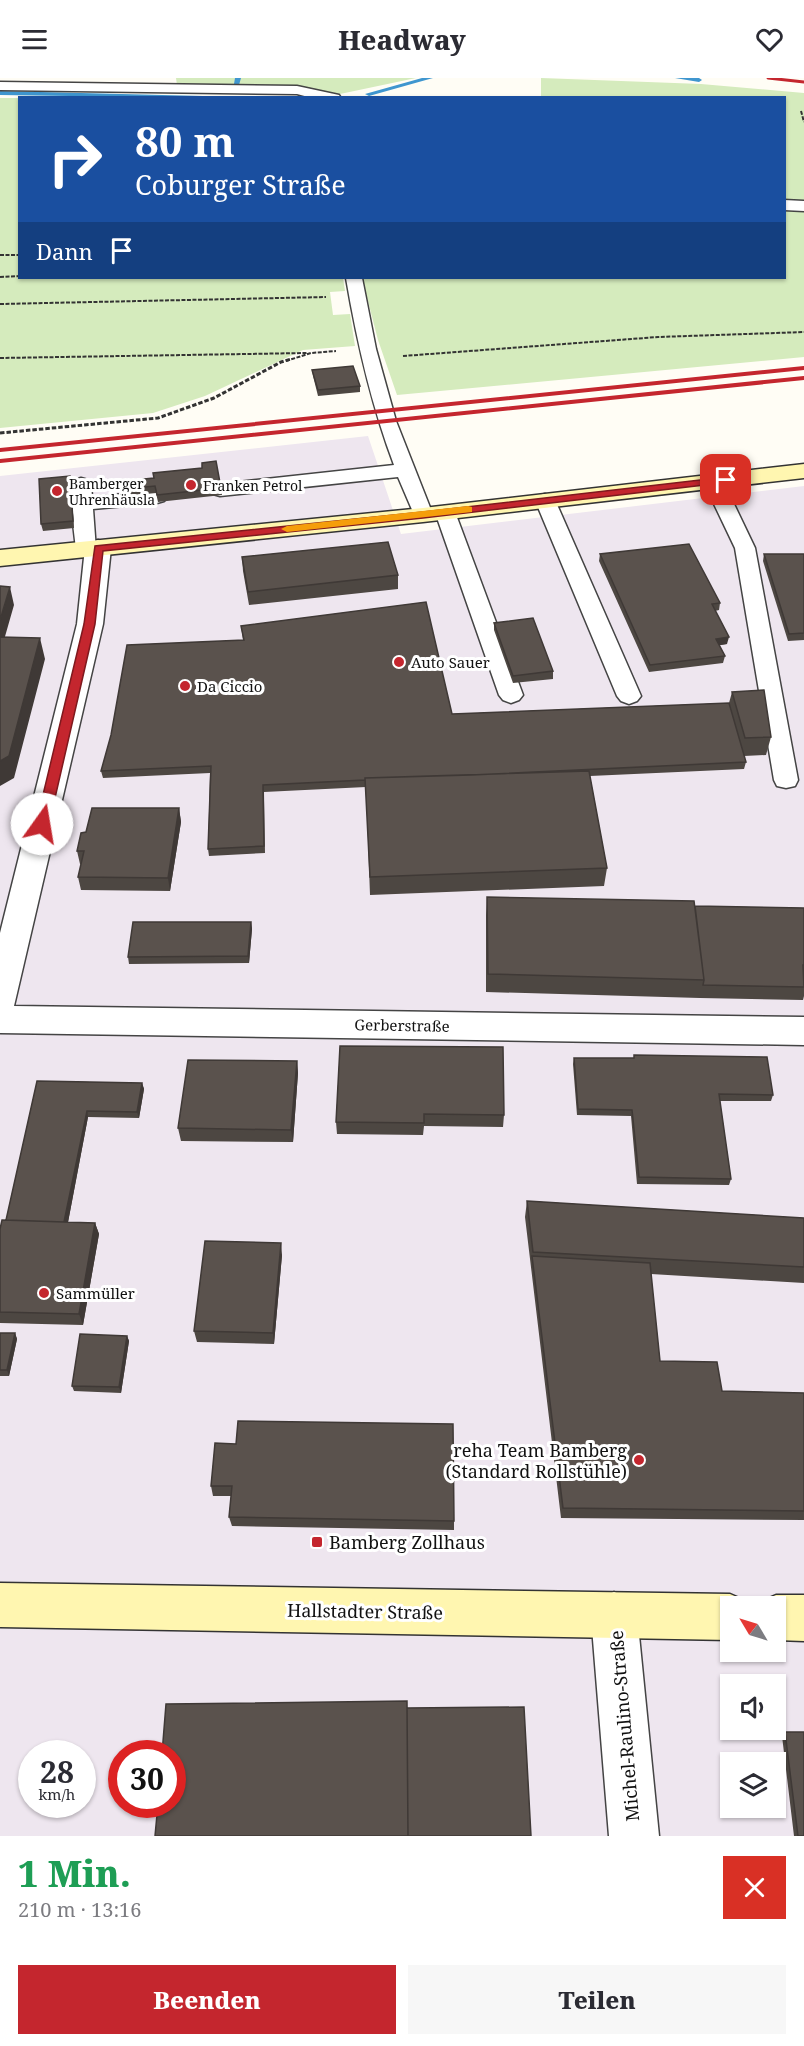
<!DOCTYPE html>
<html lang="de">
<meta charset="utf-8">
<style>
body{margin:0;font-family:"Noto Serif",serif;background:#f7f7f7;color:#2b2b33;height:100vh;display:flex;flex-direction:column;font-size:22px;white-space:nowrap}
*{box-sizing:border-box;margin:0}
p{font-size:20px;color:#7c7c81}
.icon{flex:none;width:33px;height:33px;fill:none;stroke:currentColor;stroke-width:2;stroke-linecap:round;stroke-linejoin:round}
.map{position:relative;height:1758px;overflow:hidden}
.side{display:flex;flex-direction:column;background:#fff;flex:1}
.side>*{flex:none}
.banner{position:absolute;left:18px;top:18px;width:768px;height:183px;border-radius:0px;box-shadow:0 2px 4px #0004;background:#1a4fa0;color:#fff;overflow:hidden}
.needle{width:39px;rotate:308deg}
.controls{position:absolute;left:720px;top:1518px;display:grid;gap:12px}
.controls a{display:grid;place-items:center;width:66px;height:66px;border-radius:0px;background:#fff;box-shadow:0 2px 4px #0004;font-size:30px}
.speed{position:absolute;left:18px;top:1662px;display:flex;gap:12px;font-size:30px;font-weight:700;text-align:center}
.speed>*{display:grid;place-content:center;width:78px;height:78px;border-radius:50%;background:#fff;box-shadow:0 2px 4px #0004;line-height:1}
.speed small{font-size:15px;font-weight:400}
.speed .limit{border:9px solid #d22;background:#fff;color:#111}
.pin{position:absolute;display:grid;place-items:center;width:51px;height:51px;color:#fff;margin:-26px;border-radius:12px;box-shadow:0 3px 9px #0006}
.me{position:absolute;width:66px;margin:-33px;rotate:13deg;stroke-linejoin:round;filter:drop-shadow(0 0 4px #0008)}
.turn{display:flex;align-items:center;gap:21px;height:126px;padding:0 18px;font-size:27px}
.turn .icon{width:78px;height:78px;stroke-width:2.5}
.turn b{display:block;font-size:42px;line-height:51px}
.then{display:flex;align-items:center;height:57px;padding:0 18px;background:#0003;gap:12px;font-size:22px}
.round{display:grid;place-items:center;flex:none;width:63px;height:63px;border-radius:0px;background:#f7f7f7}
.overview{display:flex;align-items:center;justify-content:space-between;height:102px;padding:0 18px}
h1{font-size:36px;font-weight:800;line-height:45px;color:#1e9e55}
.button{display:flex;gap:12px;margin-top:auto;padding:12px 18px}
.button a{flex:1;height:69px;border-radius:0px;background:#c4262e;color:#fff;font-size:24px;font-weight:800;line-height:69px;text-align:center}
.button a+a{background:#f7f7f7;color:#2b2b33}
header{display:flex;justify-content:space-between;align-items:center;height:78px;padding:0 18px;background:#fff;font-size:27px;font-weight:800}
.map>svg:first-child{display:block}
.industrial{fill:#eee6ef;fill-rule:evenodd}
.green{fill:#d5ebbd}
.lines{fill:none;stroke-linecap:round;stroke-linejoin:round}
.stream{fill:#3f96cf;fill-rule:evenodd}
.lane-casing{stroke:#444;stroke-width:3}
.street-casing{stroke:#444;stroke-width:3}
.secondary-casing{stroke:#333;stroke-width:3}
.path-far1{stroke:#333;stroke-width:2;stroke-dasharray:4 1.5;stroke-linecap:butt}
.path{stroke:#333;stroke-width:3;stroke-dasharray:4.5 2;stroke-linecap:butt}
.lane{fill:#fff;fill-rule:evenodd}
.street{fill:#fff;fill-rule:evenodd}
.secondary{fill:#fff6b0;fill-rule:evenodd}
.rail-far1{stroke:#c4262e;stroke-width:3}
.rail{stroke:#c4262e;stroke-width:4}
.wall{fill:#4d4742}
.shaded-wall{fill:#3f3936}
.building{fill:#5a524d;stroke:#3f3936;stroke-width:1.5}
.route{fill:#c4262e;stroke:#7f191e;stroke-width:1.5}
.slow{fill:#f59e0b}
.poi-dot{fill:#c4262e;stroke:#fff;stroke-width:2}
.labels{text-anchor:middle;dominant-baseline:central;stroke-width:6;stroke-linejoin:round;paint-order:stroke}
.far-poi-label{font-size:14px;fill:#111;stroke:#fff;text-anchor:start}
.poi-label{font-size:15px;fill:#111;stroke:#fff;text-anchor:start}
.street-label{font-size:15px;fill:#111;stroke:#fff}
.near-poi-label{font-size:18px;fill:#111;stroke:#fff;text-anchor:end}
.near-street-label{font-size:18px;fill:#111;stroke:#fff}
</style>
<header><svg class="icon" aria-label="menu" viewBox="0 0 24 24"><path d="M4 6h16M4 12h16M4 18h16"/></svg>Headway<svg class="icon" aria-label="heart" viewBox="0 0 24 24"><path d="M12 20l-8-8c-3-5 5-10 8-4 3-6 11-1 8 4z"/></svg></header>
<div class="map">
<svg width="804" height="1758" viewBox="0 0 804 1758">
<rect width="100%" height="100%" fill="#fffdf5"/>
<path class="industrial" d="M368,358L401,456L804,408V1758H0V398ZM730,1528H776V1574H730ZM730,1606H776V1652H730ZM32,1676H82V1726H32ZM122,1676H172V1726H122ZM730,1684H776V1730H730Z"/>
<path class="green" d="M176,0H416L340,16L303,9L177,7Z
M541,0L701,6L804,15V279L397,317L378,262L362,200H784V20L541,19Z
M0,20H19L20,200H343L345,213L330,214L333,237L350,236L355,268L303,272L205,318L153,335L0,350Z"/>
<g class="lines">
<path class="stream" d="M235,0H241L239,7L234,6Z
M422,0H433L369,18L365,16Z
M675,0H699L702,2L699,4Z
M0,13L203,18L206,20L0,17Z"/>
<g class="lane-casing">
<path id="lane" d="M0,4L297,8L339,17L341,20H312L297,16L0,12Z
M784,122L804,123V133L784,132Z
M346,200H362L376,271L396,343L433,437L430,441H416L398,399L220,418L213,416L210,412L213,408L220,406L394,387C371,326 357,264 346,200Z
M713,397L720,399L723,403L755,470L798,702L795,708L786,710L777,708L774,702L735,470L703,403L706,399Z
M81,400L88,402L91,406L92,419L157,413L164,415L167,419L164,423L157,425L93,431L96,472L93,476L86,478L79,476L76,472C75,457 67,412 74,402Z
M545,416L552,418L555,422L641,618L637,623L629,626L621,623L617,618L535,422L538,418Z
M445,428L452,430L455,434L523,617L519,622L511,625L503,622L499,617L435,434L438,430Z"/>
</g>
<g class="street-casing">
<path id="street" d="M98,462L107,465L111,470L103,546L14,928L804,939V967L0,955V855L77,546L85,470L89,465Z
M614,1514L630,1521L637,1537L659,1758H609L591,1537L598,1521Z"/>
</g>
<g class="secondary-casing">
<path id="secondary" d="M804,386V400L423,444L0,488V472L423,430Z
M0,1505L730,1516L746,1523L748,1528H730V1562L0,1549Z
M776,1517H804V1563L776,1562V1528H758L760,1524Z"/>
</g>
<path class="path-far1" d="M801,33L804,44
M0,177H20
M0,199L20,198
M0,226L326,219
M403,278L658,259L804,254
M0,280L307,275
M286,283L311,275L336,273"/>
<path class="path" d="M0,355L158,340L214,320L281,284L291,281"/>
<use href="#lane" class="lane"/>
<use href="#street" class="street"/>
<use href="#secondary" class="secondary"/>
<path class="rail-far1" d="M768,0L804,4"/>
<path class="rail" d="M0,372L804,290
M0,383L804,300"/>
</g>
<path class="wall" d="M312,292L360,308V314L318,318L313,298Z
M124,403L221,410L222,417L158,424L156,415L126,418Z
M71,405L74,450L43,453L41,446Z
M600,476L720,525L719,532L715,533L727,566L719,567L725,578L723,585L649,594L599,483Z
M764,476H804V562L788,563L763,483Z
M242,479L398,497V511L249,527L243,493Z
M494,545L553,593V601L513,605L494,552Z
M241,548L452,636L729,625L732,614L771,659L766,677L744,678L746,684L744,691L590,698L607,790L604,808L370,817L366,709L264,714L265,775L209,778L208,771L210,695L103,700L101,693L243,562Z
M179,730L181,744L170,813L81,812L78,799L81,786H80L77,773L86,754Z
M487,819L695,828L804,830V918L803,922L700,920L486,914V837Z
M251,844L252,851L249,885L129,886L128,879Z
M340,968L504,1037L503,1049L424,1048L423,1057L337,1056L336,1044Z
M634,977L773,1017L771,1023H720L731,1101L729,1107L637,1106L631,1038L577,1037L573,986L574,980H634Z
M297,983L298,995L293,1064L181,1063L178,1050Z
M37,1003L142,1005L144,1011L139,1040L88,1039L68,1144L95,1145L99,1156L83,1247L0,1245V1151L6,1142Z
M527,1123L804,1140V1205L651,1196L660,1283L722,1313L804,1315V1442L561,1440L525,1139Z
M282,1177L274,1266L197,1264L194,1253Z
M0,1255H15L17,1261L9,1298H0Z
M127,1258L129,1263L121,1315L74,1313L72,1308Z
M215,1365L454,1443V1452L232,1448L229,1439L231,1418H213L211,1408Z
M785,1654L804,1758H794L782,1658Z"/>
<path class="shaded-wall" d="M70,398L71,405L74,450L73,443Z
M10,509L14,527L0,576V542Z
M729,559L727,566L715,568L716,561Z
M40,560L45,581L14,700L0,708V683Z
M179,730L181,744L170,813L168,800Z
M251,844L252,851L249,885L248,878Z
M297,983L298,995L293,1064L291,1052Z
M142,1005L144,1011L139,1040L137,1034Z
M87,1033L88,1039L66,1155L63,1149Z
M95,1145L99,1156L83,1247L79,1236Z
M281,1165L282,1177L274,1266L273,1255Z
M15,1255L17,1261L9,1298L7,1292Z
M127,1258L129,1263L121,1315L119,1309Z"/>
<path class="building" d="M353,288L360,308L318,312L312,292Z
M216,383L221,410L157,417L155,408L125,411L124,403L154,400L153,395L202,390V385Z
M70,398L73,443L41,446L39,401Z
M388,464L398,497L248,514L242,479Z
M689,466L720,525L712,526L729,559L716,561L725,578L650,587L600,476Z
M764,476H804V555L789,556Z
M0,508L10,509L0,542Z
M426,524L452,636L729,625L746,684L471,697L365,700V702L263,707L264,768L208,771L211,688L101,693L111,657L127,567L244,562L241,548Z
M533,540L553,593L513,598L494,545Z
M0,559L40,560L9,678L0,683Z
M764,612L771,659L745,660L732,614Z
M589,693L607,790L370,799L365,700Z
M92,730H179L168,800L78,799L84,773H77L81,755L86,754Z
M487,819L694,823L704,902L488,896Z
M695,828L804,830V887H803L804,909L703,907L704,902Z
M133,844H251L248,878L128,879Z
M340,968L503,969L504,1037L424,1036V1045L336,1044Z
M634,977L767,979L773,1017L719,1016L731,1101L639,1099L632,1032L578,1031L574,980H634Z
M188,982L297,983L291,1052L178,1050Z
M37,1003L142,1005L137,1034L87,1033L64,1144L6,1142Z
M527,1123L804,1140V1189L533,1174Z
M2,1142L95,1145L79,1236L0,1234V1151Z
M205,1163L281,1165L273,1255L194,1253Z
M532,1178L650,1185L660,1283L717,1284L722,1313L804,1315V1433L563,1430Z
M0,1255H15L7,1292H0Z
M80,1256L127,1258L119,1309L72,1308Z
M238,1343L453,1346L454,1443L229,1439L232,1408H211L215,1365L236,1366Z
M407,1623L408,1758H155L158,1726H172V1676H162L166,1626Z
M524,1629L531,1758H408L407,1630Z
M785,1654H804V1758H798Z"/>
<path class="route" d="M726,399L731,402L730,404L423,440L103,473L95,546L49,746L42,750L36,746L84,546L95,468L423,434Z"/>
<path class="slow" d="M468,428L472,429V434L287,454L281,451L287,448Z"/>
<g class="poi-dot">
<circle cx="191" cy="407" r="6"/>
<circle cx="57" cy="413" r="6"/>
<circle cx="399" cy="584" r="6"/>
<circle cx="185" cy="608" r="6"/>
<circle cx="44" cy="1215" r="6"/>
<circle cx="639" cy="1382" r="6"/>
<rect x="311" y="1458" width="12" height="12" rx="3"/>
</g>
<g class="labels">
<g class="far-poi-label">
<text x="69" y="405">Bamberger<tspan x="69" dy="16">Uhrenhäusla</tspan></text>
<text x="203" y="407">Franken Petrol</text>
</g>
<g class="poi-label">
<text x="411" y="584">Auto Sauer</text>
<text x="197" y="608">Da Ciccio</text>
<text x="56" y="1215">Sammüller</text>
</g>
<g class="street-label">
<text transform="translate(402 947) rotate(1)">Gerberstraße</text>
</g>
<g class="near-poi-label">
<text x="627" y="1372">reha Team Bamberg<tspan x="627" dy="21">(Standard Rollstühle)</tspan></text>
<text x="329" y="1464" text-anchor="start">Bamberg Zollhaus</text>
</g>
<g class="near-street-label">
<text transform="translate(365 1533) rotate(1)">Hallstadter Straße</text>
<text transform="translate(624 1648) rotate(-95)">Michel-Raulino-Straße</text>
</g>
</g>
</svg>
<div class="controls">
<a><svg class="needle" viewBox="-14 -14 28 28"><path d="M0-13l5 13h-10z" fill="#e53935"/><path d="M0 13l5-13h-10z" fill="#7c7c81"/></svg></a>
<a><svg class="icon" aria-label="sound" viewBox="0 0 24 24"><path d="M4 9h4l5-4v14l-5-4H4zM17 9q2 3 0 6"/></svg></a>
<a><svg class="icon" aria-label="layers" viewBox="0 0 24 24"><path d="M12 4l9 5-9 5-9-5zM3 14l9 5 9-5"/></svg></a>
</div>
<div class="speed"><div>28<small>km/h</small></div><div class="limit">30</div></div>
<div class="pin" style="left:726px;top:402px;background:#d93025"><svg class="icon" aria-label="arrive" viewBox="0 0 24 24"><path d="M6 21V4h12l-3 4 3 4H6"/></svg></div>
<svg class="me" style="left:42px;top:746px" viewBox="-20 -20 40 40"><circle r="19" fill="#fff"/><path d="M0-13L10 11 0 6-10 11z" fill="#c4262e"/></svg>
<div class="banner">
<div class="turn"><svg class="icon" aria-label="right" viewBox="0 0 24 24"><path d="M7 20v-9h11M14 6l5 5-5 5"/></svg><div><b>80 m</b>Coburger Straße</div></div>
<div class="then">Dann<svg class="icon" aria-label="arrive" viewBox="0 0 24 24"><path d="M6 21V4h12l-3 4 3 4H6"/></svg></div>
</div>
</div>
<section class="side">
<div class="overview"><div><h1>1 Min.</h1><p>210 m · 13:16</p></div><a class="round" style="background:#d93025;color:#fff"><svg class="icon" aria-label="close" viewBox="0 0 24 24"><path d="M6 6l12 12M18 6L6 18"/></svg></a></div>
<div class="button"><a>Beenden</a><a>Teilen</a></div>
</section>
